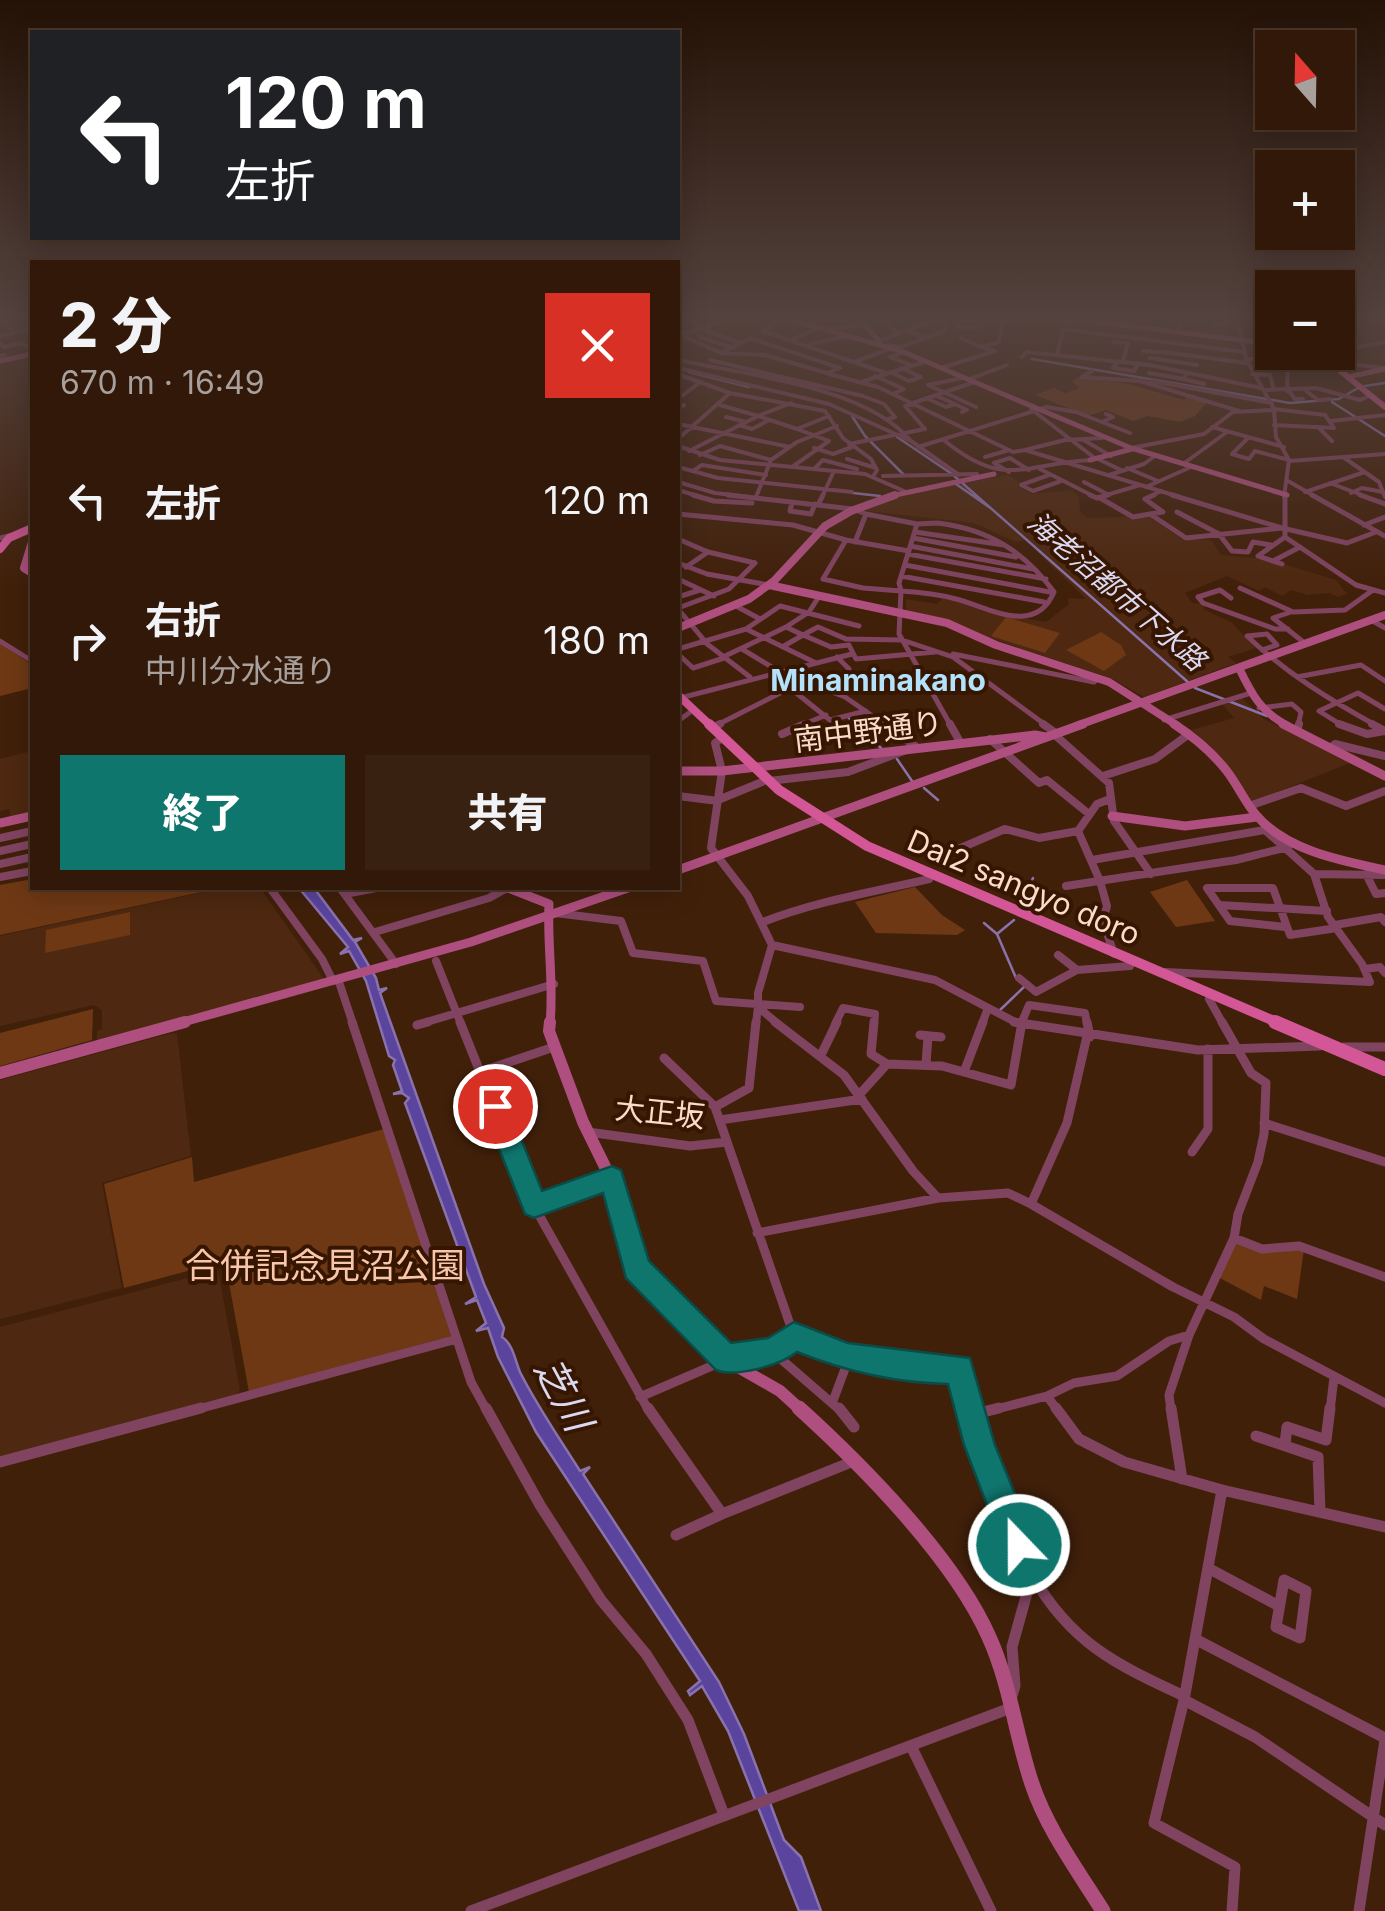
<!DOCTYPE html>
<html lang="ja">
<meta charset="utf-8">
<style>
body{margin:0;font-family:Inter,"Noto Sans JP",sans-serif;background:#392112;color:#f1f3f6;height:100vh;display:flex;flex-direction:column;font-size:38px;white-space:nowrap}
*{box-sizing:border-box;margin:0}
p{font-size:32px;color:#a8a09c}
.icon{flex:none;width:55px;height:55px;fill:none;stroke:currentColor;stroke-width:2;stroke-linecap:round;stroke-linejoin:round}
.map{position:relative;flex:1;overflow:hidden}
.details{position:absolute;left:30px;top:260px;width:650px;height:630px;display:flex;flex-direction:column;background:#311808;border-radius:0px;box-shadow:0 5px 25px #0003,0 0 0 2px #4c3729}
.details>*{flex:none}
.hud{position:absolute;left:30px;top:30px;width:650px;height:210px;border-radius:0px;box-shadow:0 5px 25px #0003,0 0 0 2px #4c3729;background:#202124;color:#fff;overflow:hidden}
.needle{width:65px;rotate:340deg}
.fabs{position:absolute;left:1255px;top:30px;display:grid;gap:20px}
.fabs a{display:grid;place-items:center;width:100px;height:100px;border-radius:0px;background:#311808;box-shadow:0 5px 25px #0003,0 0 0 2px #4c3729;font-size:50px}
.pin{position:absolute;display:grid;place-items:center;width:85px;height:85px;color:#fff;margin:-42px;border:5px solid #fff;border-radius:50%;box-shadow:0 2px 10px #0007}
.me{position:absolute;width:110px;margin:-55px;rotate:338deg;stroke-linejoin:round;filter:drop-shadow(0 0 8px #0008)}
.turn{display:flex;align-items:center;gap:35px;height:210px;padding:0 30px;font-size:45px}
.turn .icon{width:130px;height:130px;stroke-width:2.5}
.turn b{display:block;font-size:70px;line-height:85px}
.round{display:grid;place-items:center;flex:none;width:105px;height:105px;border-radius:0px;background:#392112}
.summary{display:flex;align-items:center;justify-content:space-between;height:170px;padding:0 30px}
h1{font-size:60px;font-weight:800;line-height:75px}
.action{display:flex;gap:20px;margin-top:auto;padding:20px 30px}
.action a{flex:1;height:115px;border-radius:0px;background:#0f766e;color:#fff;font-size:40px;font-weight:800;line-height:115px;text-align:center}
.action a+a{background:#392112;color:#f1f3f6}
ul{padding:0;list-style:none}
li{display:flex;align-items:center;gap:30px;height:140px;padding:0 30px}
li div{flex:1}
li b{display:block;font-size:38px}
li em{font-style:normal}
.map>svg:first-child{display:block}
.built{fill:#4e2810}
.green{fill:#6e3814}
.water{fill:#5a449e;stroke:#8a72ac;stroke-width:2.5}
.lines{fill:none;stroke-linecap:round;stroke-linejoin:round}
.stream{stroke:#8a72ac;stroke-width:2.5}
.street-far4{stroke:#804461;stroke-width:4}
.street-far3{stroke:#804461;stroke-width:5}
.street-far2{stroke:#804461;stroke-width:8}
.street-far1{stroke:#804461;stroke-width:9}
.street{stroke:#804461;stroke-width:11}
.secondary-far4{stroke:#af4f7f;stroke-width:5}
.secondary-far3{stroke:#af4f7f;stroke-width:8}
.secondary-far2{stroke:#af4f7f;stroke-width:9}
.secondary-far1{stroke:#af4f7f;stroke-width:12}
.secondary{stroke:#af4f7f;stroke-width:15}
.primary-far3{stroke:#d35797;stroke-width:6}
.primary-far2{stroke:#d35797;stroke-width:8}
.primary-far1{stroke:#d35797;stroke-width:10}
.primary{stroke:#d35797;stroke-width:14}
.route{fill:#0f766e;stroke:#0a4d48;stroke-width:2.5}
.labels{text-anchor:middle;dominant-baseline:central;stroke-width:8;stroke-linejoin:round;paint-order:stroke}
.far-water-label{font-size:28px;font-style:italic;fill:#dbd8f1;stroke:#361601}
.far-quarter-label{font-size:30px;font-weight:bold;fill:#b3e3fc;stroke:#361601}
.street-label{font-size:30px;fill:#fbdccb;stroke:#361601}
.near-park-label{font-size:35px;fill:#f8c6aa;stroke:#361601}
.near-water-label{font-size:38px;font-style:italic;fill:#dbd8f1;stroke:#361601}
</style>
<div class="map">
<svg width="1385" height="1911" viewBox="0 0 1385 1911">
<rect width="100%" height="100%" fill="#41200a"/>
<path class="built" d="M1007,475L1018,481V487L1032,494L1072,490L1079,497L1080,512L1088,518L1148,516L1182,539L1211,540L1221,555L1267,559L1336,580L1347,594L1338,597L1329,593L1308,595L1291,590L1282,596L1265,587L1259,591L1227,576L1185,593L1192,603L1205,604L1203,609L1231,622L1256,648L1228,657L1236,663L1144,697L1113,679L906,610V599L937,604L943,597L986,612L1046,622L1069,604L1068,598L1086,599L1025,540L1016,542L973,523L859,510L891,497Z
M1242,698L1264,719L1350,763L1252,802L1216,752L1191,730L1234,718L1221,703Z
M32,751V813L10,818V809L0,811V759Z
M222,888H260L324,979L97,1041V1031L102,1029V1010L94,1005L0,1026V936Z
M172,1033L177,1034L191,1156L102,1183L122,1288L0,1319V1080Z
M218,1270L240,1390L237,1394L0,1459V1327Z"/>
<path class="green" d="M1080,377L1129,384L1184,400L1187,397L1207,402L1195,416L1180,422L1148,416L1133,421L1106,410L1088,416L1035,395L1054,388L1066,393L1079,388L1072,381Z
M1006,617L1060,633L1045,653L991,636Z
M1101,632L1121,645L1126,655L1104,671L1066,650Z
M0,643L32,665V688L0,696Z
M32,879V888H220L0,935V885Z
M1187,880L1215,921L1176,927L1150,892Z
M915,887L942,915L965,930L957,935L876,933L855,902Z
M130,912V935L45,953L46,930Z
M93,1009L92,1040L0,1066V1033Z
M384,1129L451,1336L249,1392L225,1261L124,1288L104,1184L192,1157L194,1182Z
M1236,1241L1252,1248L1304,1249L1297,1299L1264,1286L1261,1300L1218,1277Z"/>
<path class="water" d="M299,888H314L353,940L362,938L355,942L376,978L379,990L387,988L380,993L484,1284L504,1328L502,1337C513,1344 515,1360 520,1372C537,1406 560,1439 580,1471L590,1467L583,1474L719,1682L744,1734L784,1840L801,1857L821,1911H799L728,1731L702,1686L690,1695L688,1691L700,1681L536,1432L498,1357L488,1328L476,1331L486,1323L477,1300L465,1304L476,1297L405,1103L409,1098L402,1093L393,1094L402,1091L393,1065L395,1060L389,1056L366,981L349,951L340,954L348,947Z"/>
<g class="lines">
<path class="stream" d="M1338,320L1362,319
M1032,359L1290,403L1339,399L1358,388
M689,372L749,387
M1365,386L1385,383
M1332,402L1385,436
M852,416L865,436L904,475
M897,437L952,474L1189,683
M956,484L989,507
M853,493L880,496
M1195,688L1267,716
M848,717L881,748
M897,759L912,781
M924,788L938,800
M1021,907L1033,878
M1014,920L997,934L1016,978
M984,923L997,934
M1000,1010L1025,986"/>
<path class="street-far4" d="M2,319L14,332
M687,319L706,331L740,343
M825,319L860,320
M881,319L899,334
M1238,319L1246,359L1274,409L1276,437L1289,460L1284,497
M1255,319L1272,326
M938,320L1000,321
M957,321L958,327H982L979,321
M1338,323L1359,324
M1214,326L1232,319
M827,329L863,325
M1063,329L1244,352
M763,331L886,373
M763,331L780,319
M907,331L926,338L945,331L944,321
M1177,331L1181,319
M678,334L721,353L765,355L827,373L840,368L750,338
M681,334L730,319
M0,336L32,329
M699,337L734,348
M961,338L981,347
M793,339L820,327
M1114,342L1128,343L1123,361
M0,343L4,347L22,343L32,349
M874,343L938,319
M810,344L848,336
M888,345L901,347L925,338
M1143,351L1171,353
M1338,351L1385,342
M723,352L751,338
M904,352L890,357L911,365
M1295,352L1323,361L1385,368
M1171,353L1247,363
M1057,355L1064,326
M0,356L5,355
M1022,357L1027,352L1150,365L1261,388
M1150,358L1197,365
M1246,359H1311
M678,360C746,375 865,386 911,441
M710,360L863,396L884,404L895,417L888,419
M1118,361L1113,368L1134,371L1138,363
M854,362L892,348
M678,368L829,404L911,441L959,475
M941,368L995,351L981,347L999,342L1002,319
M1092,371L1082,377L1140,381L1239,411
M890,372L909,381L921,377L901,368
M1149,373L1184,379L1187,372
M829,374L878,387L1013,452L1025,450L1180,497
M1252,374L1270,375L1274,390
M875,376L904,389L893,394
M962,378L928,385L976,407
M1184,379L1204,384
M967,380L1007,365
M861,382L924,362
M1149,384L1152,381L1272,403
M1263,390L1316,388L1360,400L1371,395
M1305,390L1318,400L1330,399
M1287,391L1288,361
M1289,391L1295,399H1303
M730,393L825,411L843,438L871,459L877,470L874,475
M926,398L946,407L955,404L937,396
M678,399L699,383
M913,403L972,383
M955,404L967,410L962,412
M720,405L758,416L791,403
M678,409L684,405
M1031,409L1096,459
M1274,409L1325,415L1334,428
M829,416L797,429L829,441
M726,417L746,422
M1331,421L1385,415
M1102,422L1113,417L1106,414
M678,424L790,447
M739,425L752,429L769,420
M1274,425L1334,428
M1212,427L1284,447
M1318,427L1332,441
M1248,438L1232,454L1249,459L1255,451L1289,460
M678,439L730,393L680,375
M1082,439L1111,456
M945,441C1004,489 1023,464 1090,460
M849,444L925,429L905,406L915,404
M678,446L720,460L865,474L904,491
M918,447L1047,407L1076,412L1130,433
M814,448L833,454L852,447
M1131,448L1204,434L1233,412L1274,410
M1025,450L1065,440L1102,438
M689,451L758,416L797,429
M700,455L720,446L771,460
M985,457L1009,450
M1343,457L1379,482L1385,497
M847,459L876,468
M1098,459L1121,470
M1289,461L1385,454
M1183,464L1227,432
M678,467L718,478L852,492
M792,467L829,441
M1127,468L1158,481
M814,469L823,460L857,469
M1040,469L1095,497
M693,471L702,465L766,475
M1009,472L994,463L1010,458L1029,470
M1049,475L1021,485L1033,491L1061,481
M1109,475L1144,464L1155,456
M883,476L977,474
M1288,481L1316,497
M678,482L715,493L750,497
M1084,482L1109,495
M1330,483L1367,497
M1146,487L1191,467
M678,490L701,497
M1305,492L1365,472
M1351,493L1362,488L1383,492
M756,497L771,460L797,442L837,426
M822,497L834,471
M1100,497L1140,485
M1149,497L1159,492"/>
<path class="street-far3" d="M693,495L714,501L752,503
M728,495L853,509L866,514L855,542
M1090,495L1097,498L1108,495
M1172,495L1282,528
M1285,495V537L1356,585L1385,593
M1312,495L1385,536
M1360,495L1385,504
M1100,498L1133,517L1150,514L1186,538L1282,528L1347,543L1376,532
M792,503L790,511L811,514L815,504
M818,505L823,495
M1177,512L1219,534L1232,551L1248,552L1253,542L1271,545
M678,514L793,525L846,540L909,551
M866,514L917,524
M1150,514L1163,512L1145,499L1154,495
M937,523C988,529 1024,551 1054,592C1035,637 988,607 956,599C938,594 919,592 901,591L899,583L917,524Z
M1364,525L1385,517
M915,532L1004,545
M0,538L17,534
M913,538L1016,557
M678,539L708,552L755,563
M846,540L823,579L863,588L901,591
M910,546L1033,569
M908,554L1046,579
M1273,561L1300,547
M678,563L707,574L769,585
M1282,564L1258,556L1285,537
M905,565L1050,592
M686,567L708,552
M901,576L1044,602
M678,579L714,596
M1240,588L1293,612L1345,610L1373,590
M901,591L899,634L951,726
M678,597L700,590
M1231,598L1220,590L1198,597L1203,603L1275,629H1288
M736,606L760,619
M678,608L729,589L755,563
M678,609L704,640
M1291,612L1273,618L1306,644
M1371,620L1385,628
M786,627L809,612L820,595
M746,629L816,663
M702,640L750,677
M0,641L32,661
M784,646L803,635L831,647L849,645L856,659L935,652
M678,649L746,629L780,606L859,626
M742,649L780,672L845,697L887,726
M1262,650L1277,645L1267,634L1247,636C1286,673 1330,700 1377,726
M678,654L693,668L724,658
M953,654L1094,682L1099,678
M723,657L786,627L803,635L818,627L846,639L902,640L953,657L1047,726
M837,657L849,669
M1297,677L1361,665L1385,681
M812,685L833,676
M790,688L830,720L866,711
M680,698L852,654
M1259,708L1292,704L1301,712L1298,726
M1164,720L1251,693
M678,721L689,713
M715,726L804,681
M800,726L826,715
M1343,726L1319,711L1358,693L1385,709"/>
<path class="street-far2" d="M883,724L918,748
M950,724L960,742
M1043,724L1057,734
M1339,724L1367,734L1385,731
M1372,724L1385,731
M712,728L720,724
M1297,731L1299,724
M782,734L805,724
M1055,735L1109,783L1114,821L1151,874
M990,739L1039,783L1047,780L1089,814
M718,741L715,743L722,771L711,848L748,896L772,945L758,993V1007L778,1024
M1330,748L1335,744L1385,756
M1103,776L1155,759L1189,734
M769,781L848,772L909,749
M678,796L718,801
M718,800L762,782
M1249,806L1301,788L1346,806L1385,791
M1078,831L1100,881L1107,906L1103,921L1114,954
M0,838L32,831
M956,850L1005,829L1039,838L1078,831L1097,804L1110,799
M0,851L32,844
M1092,860L1270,829
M0,864L32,857
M1314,874L1385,875
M1366,874L1376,894L1385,893
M0,877L32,871
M1066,886L1236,860L1288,847
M270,888L322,959L333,981
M340,888L396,964
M345,894L376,888
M1219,905L1327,911
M555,913L621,921L633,953L703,961L716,1001L800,1007
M763,922C817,901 873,892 929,879
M1335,925L1381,917L1385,922
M1285,927L1230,921L1207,888H1273L1290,935L1337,928
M375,932L489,898L507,888
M772,945L935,980L1019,1024
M1058,955L1077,970L1130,966
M436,961L461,1024
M1365,969L1380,967L1385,973
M1165,972L1370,982L1362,964L1328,917L1314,874L1265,830
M1019,978L1036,992L1077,970
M338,979L353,1024
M1209,999L1223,1024
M420,1024L554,984
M756,1024L758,1007
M835,1024L843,1008L875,1014L874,1024
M982,1024L988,1008
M1021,1024L1029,1005L1085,1013L1087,1024"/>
<path class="street-far1" d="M352,1022L471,1382L487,1411
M460,1022L534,1206L649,1411
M756,1022L749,1088L715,1107L794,1336
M775,1022L844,1075L913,1171L938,1198
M874,1022L871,1054L887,1064
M1014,1022L1198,1050L1320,1046
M1087,1022L1090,1037
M417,1025L428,1022
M920,1035L941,1037
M1087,1036L1067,1123L1031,1204L1173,1287L1234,1317L1264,1339L1385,1403
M1344,1047H1385
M821,1055L837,1022
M664,1058L715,1107
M926,1064L928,1036
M480,1072L554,1047
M964,1072L983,1022
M859,1095L887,1064L942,1066L1011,1085L1022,1022
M720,1120L862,1099
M1264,1123L1385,1162
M588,1132L690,1146L727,1142
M1192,1152L1208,1129V1049
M534,1206L612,1178
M757,1233L938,1198L1008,1193L1031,1204
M1234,1238L1262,1249L1299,1246L1385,1277
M774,1353L841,1411
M1047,1396L1058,1411
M640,1397L728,1359L778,1347L794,1336L875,1361L959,1369L970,1411
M833,1401L849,1358
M191,1411L457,1339
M989,1411L1047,1396L1074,1383L1117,1376L1169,1341L1189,1335
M1171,1411L1169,1395L1189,1335L1234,1238L1238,1214L1258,1162L1264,1134L1266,1083L1251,1073L1222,1022
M1330,1411L1334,1377"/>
<path class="street" d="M486,1408L540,1505L601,1600L646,1654L688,1720L724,1815
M648,1408L722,1514L854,1461
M839,1408L854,1427
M969,1408L971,1415
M1056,1408L1079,1439L1124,1462L1222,1490L1385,1527
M1171,1408L1182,1479
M1256,1436L1318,1457L1320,1512
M1285,1444L1287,1427L1326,1440L1330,1408
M0,1462L201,1408
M1222,1490L1184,1700L1154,1823L1235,1867L1232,1911
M676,1535L722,1514
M1208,1568L1279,1606
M1032,1575C1071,1643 1115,1664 1184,1696
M1284,1580L1306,1591L1300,1638L1276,1627Z
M1195,1639L1385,1738
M1184,1700L1255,1737L1385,1825
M912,1748L991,1911
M471,1911L1008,1709L1015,1686L1012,1647L1032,1575L994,1484L971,1415L999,1408
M1359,1911L1385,1740"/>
<path class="secondary-far4" d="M788,319L901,351L1131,448L1287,495
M860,319L879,341
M1002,321L1083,320L1272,344
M0,361L32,354
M1348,377L1385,369
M1090,460L1132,449
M886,497L994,474"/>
<path class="secondary-far3" d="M32,542L24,568L32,573
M769,585L947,623L996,645L1109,682L1178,726
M678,628L749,599L774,581L825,526L851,511L895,495
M1239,668C1252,695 1261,712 1288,726
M1076,726L1385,615"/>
<path class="secondary-far2" d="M1174,724C1194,737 1211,751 1226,770C1238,785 1245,803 1257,816C1287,851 1343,861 1385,870
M1283,724L1385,776
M678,771H722L1035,735L1046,737
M1112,816L1185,826L1257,817
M0,823L32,816
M678,870L1083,724
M508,888L549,904C547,945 554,983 550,1024
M176,1024L471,942L628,888"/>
<path class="secondary-far1" d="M550,1022L549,1031L583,1122L617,1191L636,1268L726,1360L780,1391L802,1411
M0,1073L185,1022"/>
<path class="secondary" d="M799,1408C863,1466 954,1558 989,1637C1010,1683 1016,1737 1032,1784C1047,1829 1078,1871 1103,1911"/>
<path class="primary-far3" d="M1317,352L1385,407"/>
<path class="primary-far2" d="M0,549L9,538L32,528
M678,695L711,726"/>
<path class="primary-far1" d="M709,724L779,790L867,846L1281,1024"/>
<path class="primary" d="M1275,1022L1385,1069"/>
</g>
<linearGradient id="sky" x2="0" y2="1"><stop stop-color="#241206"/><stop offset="0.54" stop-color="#54423e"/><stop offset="1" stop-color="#54423e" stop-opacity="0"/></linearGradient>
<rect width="1385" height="587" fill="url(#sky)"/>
<path class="route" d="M495,1096L504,1099L508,1106L542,1191L612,1166L621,1170L649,1261L731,1343L768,1338L794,1322L848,1343L970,1358L995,1445L1036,1545L1031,1557L1019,1562L1007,1557L964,1445L948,1384C894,1383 847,1372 797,1352C781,1365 735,1378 716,1370L626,1278L603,1193L534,1218L525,1214L482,1106L486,1099Z"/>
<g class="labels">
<g class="far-water-label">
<text transform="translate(1117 591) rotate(41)">海老沼都市下水路</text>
</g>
<g class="far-quarter-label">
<text x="878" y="680">Minaminakano</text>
</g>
<g class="street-label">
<text transform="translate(868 731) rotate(-7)">南中野通り</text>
<text transform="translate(1024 887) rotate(23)">Dai2 sangyo doro</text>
<text transform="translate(660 1112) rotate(6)">大正坂</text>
</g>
<g class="near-park-label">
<text x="325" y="1265">合併記念見沼公園</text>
</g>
<g class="near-water-label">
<text transform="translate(564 1394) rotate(62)">芝川</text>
</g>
</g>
</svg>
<div class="fabs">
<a><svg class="needle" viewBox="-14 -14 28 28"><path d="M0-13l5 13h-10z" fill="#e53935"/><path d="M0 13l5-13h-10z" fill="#a8a09c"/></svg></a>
<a>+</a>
<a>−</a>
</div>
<div class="pin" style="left:495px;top:1106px;background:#d93025"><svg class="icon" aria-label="arrive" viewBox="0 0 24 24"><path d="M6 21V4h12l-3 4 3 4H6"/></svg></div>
<svg class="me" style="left:1019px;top:1545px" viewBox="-20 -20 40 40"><circle r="17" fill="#0f766e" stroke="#fff" stroke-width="3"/><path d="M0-11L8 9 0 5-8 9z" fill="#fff"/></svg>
<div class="hud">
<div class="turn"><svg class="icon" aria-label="left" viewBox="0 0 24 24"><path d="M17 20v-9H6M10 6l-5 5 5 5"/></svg><div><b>120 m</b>左折</div></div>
</div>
<section class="details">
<div class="summary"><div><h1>2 分</h1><p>670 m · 16:49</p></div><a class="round" style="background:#d93025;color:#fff"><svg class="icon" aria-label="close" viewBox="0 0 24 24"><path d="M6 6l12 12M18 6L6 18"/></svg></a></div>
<ul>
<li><svg class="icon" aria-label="left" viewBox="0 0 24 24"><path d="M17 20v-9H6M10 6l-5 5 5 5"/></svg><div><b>左折</b></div><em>120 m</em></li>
<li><svg class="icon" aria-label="right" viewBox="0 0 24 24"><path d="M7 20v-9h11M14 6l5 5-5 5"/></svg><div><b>右折</b><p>中川分水通り</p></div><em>180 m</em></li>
</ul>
<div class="action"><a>終了</a><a>共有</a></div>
</section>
</div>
